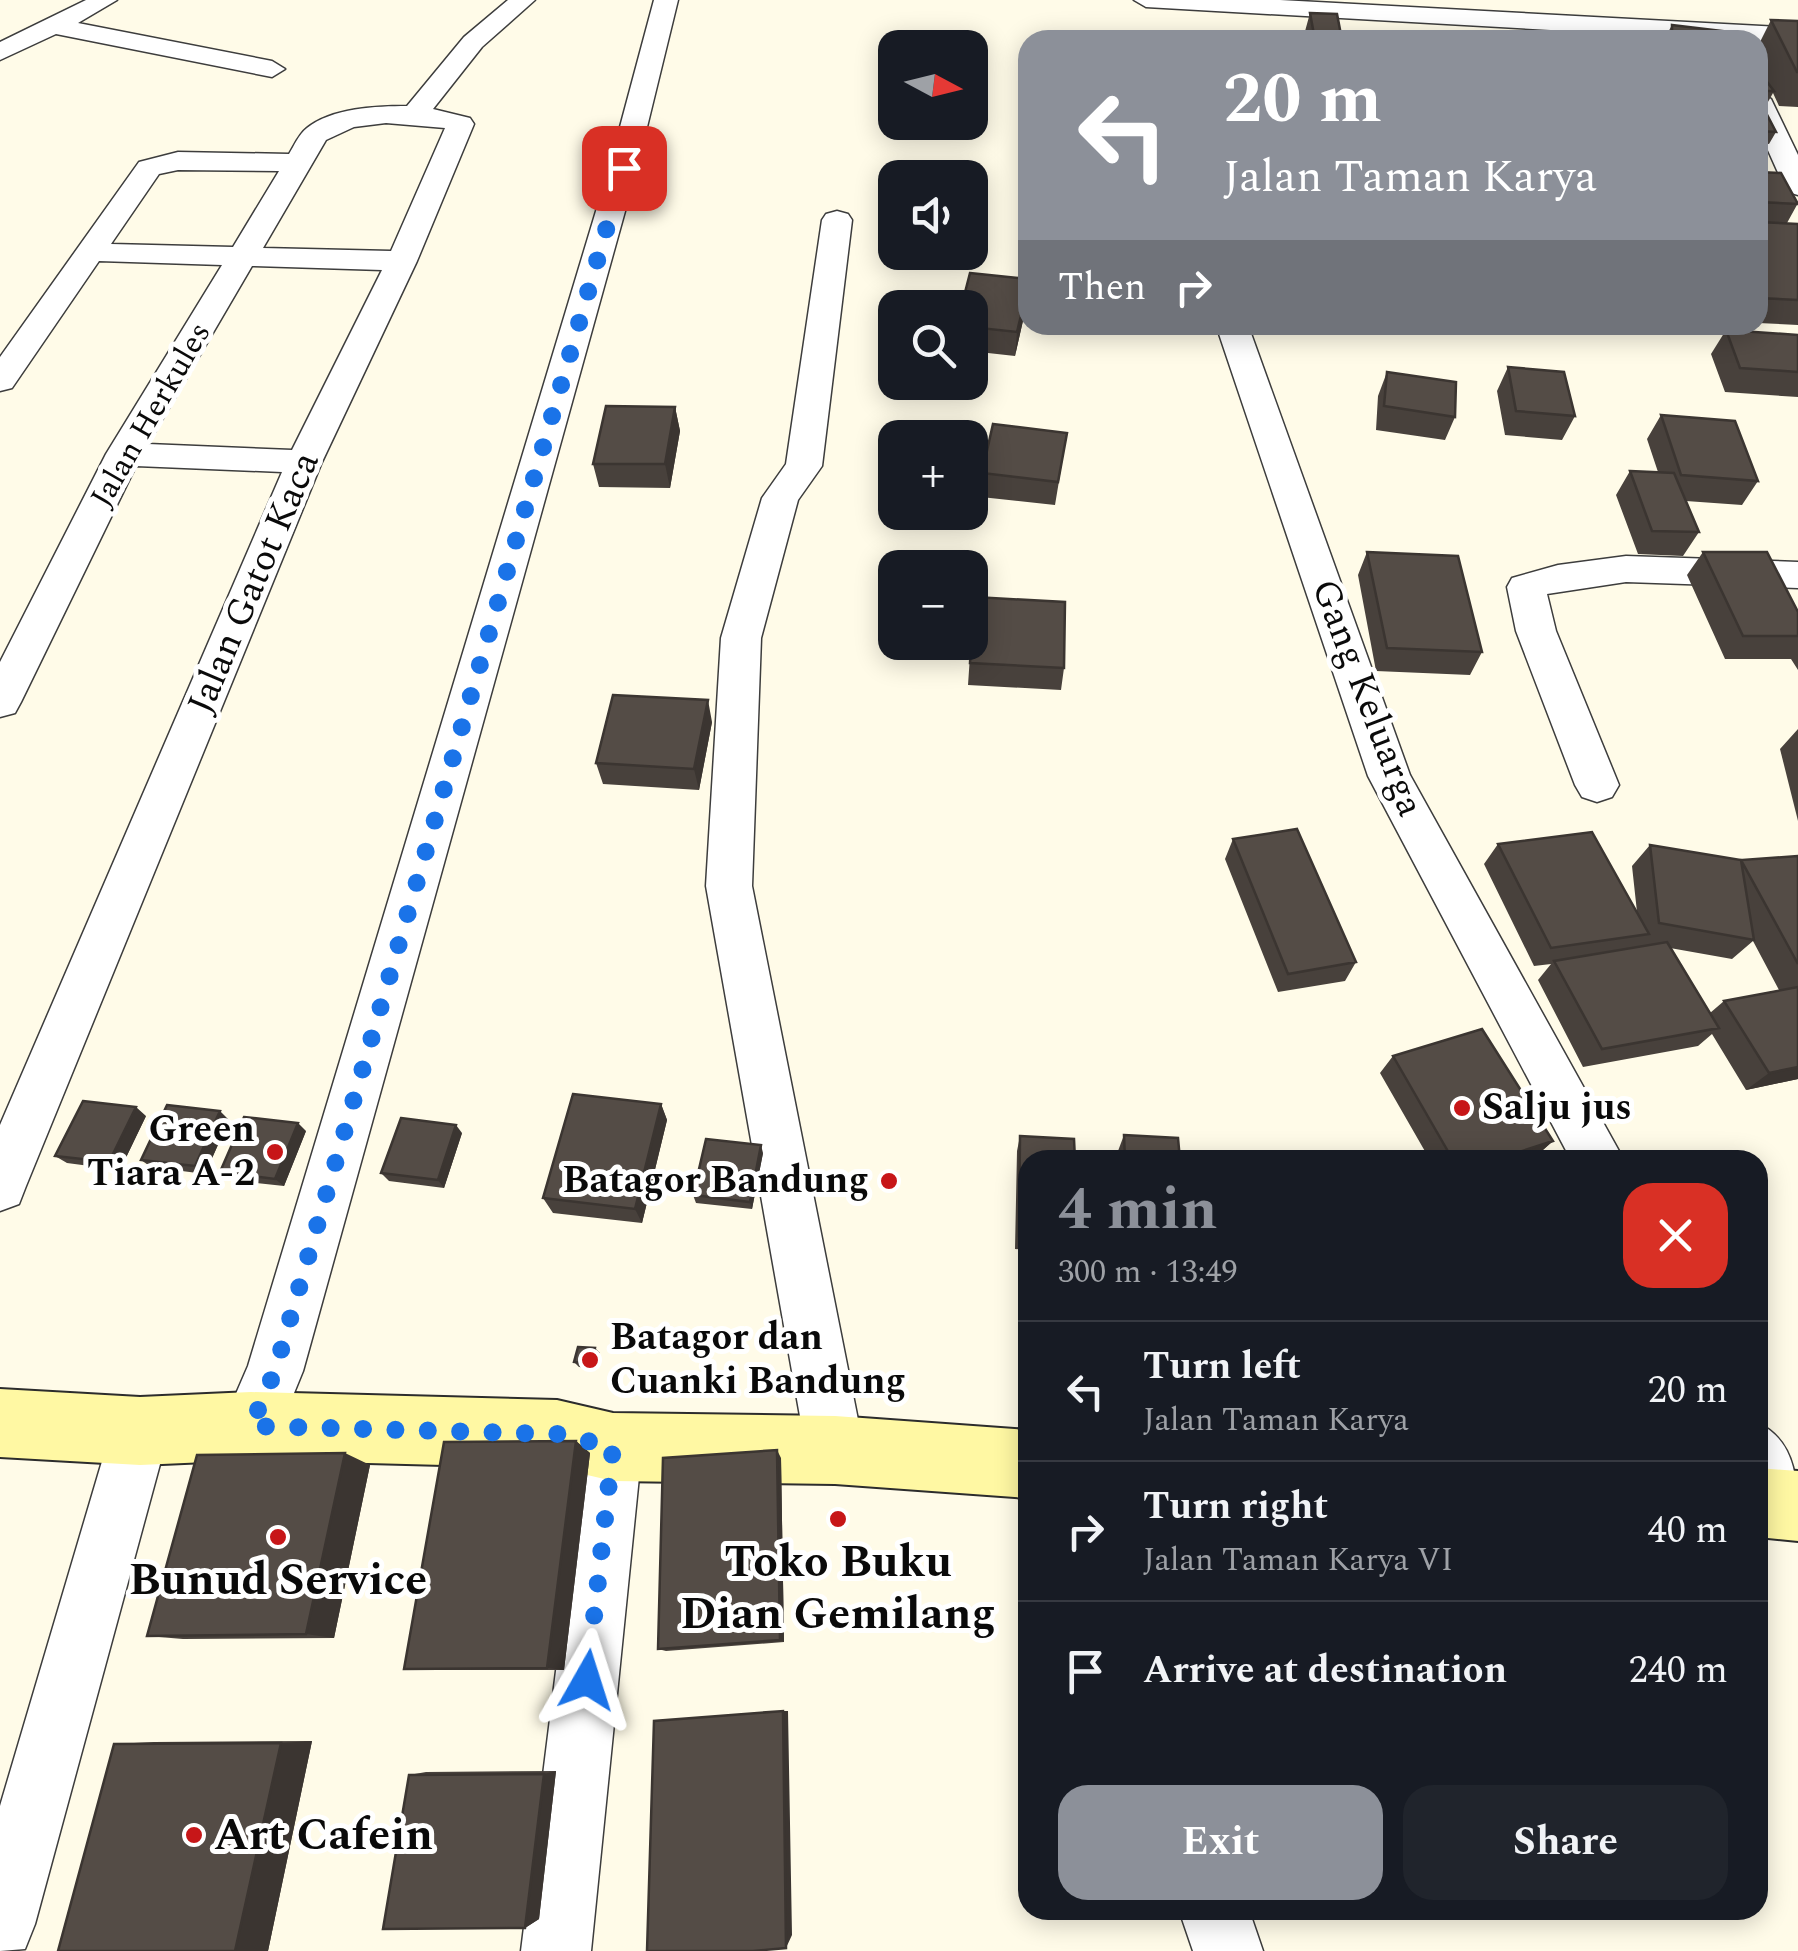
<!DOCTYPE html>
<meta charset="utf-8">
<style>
body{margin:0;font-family:Spectral,serif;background:#20242c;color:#f1f3f6;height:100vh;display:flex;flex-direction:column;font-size:38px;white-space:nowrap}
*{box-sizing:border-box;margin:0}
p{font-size:32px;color:#9ea1a6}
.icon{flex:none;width:55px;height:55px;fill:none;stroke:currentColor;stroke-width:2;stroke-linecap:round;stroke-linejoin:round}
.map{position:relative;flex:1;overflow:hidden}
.drawer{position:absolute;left:1018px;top:1150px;width:750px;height:770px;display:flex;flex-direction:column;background:#171b24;border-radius:30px;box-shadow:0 5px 25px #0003}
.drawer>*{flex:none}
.guide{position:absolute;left:1018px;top:30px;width:750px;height:305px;border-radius:30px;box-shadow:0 5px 25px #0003;background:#8c9099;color:#fff;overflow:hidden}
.needle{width:65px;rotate:97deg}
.controls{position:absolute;left:878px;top:30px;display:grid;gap:20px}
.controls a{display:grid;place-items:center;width:110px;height:110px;border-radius:20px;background:#171b24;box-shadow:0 5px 25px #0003;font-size:50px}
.pin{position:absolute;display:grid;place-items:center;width:85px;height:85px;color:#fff;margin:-42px;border-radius:20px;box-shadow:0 5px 15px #0006}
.me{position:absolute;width:110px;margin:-55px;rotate:6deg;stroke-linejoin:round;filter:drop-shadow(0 0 8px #0008)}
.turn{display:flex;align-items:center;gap:35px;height:210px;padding:0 40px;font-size:45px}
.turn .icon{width:130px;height:130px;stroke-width:2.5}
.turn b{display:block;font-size:70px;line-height:85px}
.then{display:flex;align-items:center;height:95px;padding:0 40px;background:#0003;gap:20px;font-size:38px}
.round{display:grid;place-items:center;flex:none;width:105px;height:105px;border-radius:30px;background:#20242c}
.head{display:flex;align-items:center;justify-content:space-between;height:170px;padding:0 40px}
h1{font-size:60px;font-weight:700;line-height:75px;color:#8c9099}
.cta{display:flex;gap:20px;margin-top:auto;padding:20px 40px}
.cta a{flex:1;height:115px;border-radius:30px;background:#8c9099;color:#fff;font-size:40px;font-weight:700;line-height:115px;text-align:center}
.cta a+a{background:#20242c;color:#f1f3f6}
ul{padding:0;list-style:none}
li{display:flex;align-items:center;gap:30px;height:140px;padding:0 40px;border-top:2px solid #363941}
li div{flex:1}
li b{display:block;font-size:38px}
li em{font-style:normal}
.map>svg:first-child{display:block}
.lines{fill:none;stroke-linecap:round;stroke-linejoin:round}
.street-casing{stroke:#3d3d3d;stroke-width:3}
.secondary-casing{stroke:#2c2c2c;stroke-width:4}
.street{fill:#fff;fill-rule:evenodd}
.secondary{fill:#fff8a3;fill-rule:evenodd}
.wall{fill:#48413c;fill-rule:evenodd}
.shaded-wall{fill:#3b3531}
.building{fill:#544c46;stroke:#3b3531;stroke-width:2.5}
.route{stroke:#1a73e8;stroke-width:18;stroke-dasharray:0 32.4}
.poi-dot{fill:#c71618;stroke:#fff;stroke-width:4}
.labels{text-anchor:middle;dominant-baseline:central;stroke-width:10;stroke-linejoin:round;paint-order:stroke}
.far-street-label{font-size:32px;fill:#0a0a0a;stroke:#fff}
.street-label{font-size:38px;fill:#0a0a0a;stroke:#fff}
.poi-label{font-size:38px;font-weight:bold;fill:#0a0a0a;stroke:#fff;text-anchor:start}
.near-poi-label{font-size:45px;font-weight:bold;fill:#0a0a0a;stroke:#fff}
</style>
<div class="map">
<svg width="1798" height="1951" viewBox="0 0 1798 1951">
<rect width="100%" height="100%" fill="#fffbe8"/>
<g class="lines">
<g class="street-casing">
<path id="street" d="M86,0H117L78,23L272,61L285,69L272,77L56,34L0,60V42Z
M508,0H535L482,47L433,109L470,118L474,124L417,261L322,462L26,1186L19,1204L0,1211V1125L282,472L136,466L21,702L15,713L0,717V662L106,454L222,265L99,261L12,388L0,391V357L139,162L178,152L289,154C294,146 299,134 307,128C332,108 376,106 407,106L464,37ZM386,123L445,128L391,251L263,248L326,140L354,127ZM178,170L279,171L233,247L111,244L159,174ZM252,266L382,270L292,450L148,444Z
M654,0H678L637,168L303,1371L272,1447L251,1455L230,1447L222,1426L248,1366L609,168Z
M1134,0H1280L1798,28V44L1146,7Z
M1758,91L1771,99L1798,155V195L1788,192L1784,186L1758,128Z
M837,211L848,214L852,220L822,466L798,500L761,638L752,886L864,1450L856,1471L835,1479L814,1471L806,1450L706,886L721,638L762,498L786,464L822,220L826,214Z
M1216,325H1248L1410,775L1624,1160H1571L1368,776Z
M1626,556L1798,562V588L1626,582L1547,594L1556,631L1619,785L1612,797L1597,802L1582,797L1575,785L1516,631L1507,587L1512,578L1558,565Z
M140,1402L161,1410L169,1431L35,1924L25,1949L0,1951V1806L111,1431L119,1410Z
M613,1418L634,1426L642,1447L591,1951H521L584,1447L592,1426Z
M1758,1423C1798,1442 1798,1486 1798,1530L1786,1535L1765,1526L1758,1512Z
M1179,1910H1249L1263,1951H1193Z"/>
</g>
<g class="secondary-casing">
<path id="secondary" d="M0,1389L140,1397L251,1392L557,1400L613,1413L835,1416L1028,1430V1498L835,1484L613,1481L557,1468L251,1460L140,1465L0,1457Z
M1758,1468L1798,1471V1541L1758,1537Z"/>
</g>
<use href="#street" class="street"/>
<use href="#secondary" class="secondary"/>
</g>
<path class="wall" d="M1310,13L1342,40H1305L1304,35Z
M1771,20L1798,21V107L1779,106L1773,93L1764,109L1776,132L1769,144L1758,143V70L1769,85L1758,60V46Z
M1672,25L1723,34L1735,40H1666V36Z
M1758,172L1798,203L1787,223L1798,224V325L1758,323Z
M1027,303L1015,356L970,351V308Z
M1484,325H1587L1584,332Z
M1726,330L1798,335V397L1725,392L1711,354Z
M1508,367L1575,416L1562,440L1505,435L1497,391Z
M1387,372L1455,417L1445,440L1376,430L1378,396Z
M675,407L680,431L670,488L599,487L593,464Z
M1661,415L1758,481L1742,505L1686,501L1699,532L1683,556L1638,554L1616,495L1630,471L1658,472L1647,439Z
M1067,433L1055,505L981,497L982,473Z
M1367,552L1482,652L1470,675L1376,671L1358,575Z
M1703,552L1798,612V670L1791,659H1725L1687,575Z
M974,597L1064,668L1061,690L968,685Z
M712,722L699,790L603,784L596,763Z
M1798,729V821L1780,749Z
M1233,839L1356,962L1345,981L1278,992L1225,859Z
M1498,844L1637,912L1632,866L1650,845L1741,860L1798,856V1079L1746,1090L1712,1034L1698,1046L1583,1067L1538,980L1551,964L1534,966L1484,864ZM1753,941L1779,990L1724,1001L1710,1013L1670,948L1732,959Z
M1393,1056L1553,1141L1535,1157L1525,1160H1430L1380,1073Z
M661,1104L667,1120L642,1223L553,1213L543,1198Z
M146,1116L120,1170L67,1163L55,1156Z
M229,1120L205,1174L151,1167L141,1160Z
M306,1131L284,1186L230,1180L220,1172Z
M462,1133L444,1188L389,1181L381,1173Z
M1124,1135L1180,1160H1118V1151Z
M1020,1136L1028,1160V1250L1015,1249L1017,1151Z
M763,1153L752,1209L696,1203L693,1195Z
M600,1353L597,1369L579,1367L574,1362Z
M576,1441L590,1453L564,1670H428L404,1669Z
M781,1458L784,1642L666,1651L658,1649Z
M370,1465L334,1638L183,1639L147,1636Z
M312,1741L268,1951H58L114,1744L154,1742Z
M556,1771L539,1919L525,1928L409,1775L426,1772Z"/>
<path class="shaded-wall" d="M1028,287L1027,303L1015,356L1017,332Z
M675,407L680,431L670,488L665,464Z
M708,700L712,722L699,790L694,769Z
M1798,1067V1079L1746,1090L1769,1073Z
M661,1104L667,1120L642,1223L635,1209Z
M136,1107L146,1116L120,1170L109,1162Z
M220,1111L229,1120L205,1174L195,1166Z
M298,1123L306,1131L284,1186L275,1179Z
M456,1125L462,1133L444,1188L438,1180Z
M1553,1141L1535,1157L1525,1160H1494Z
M761,1145L763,1153L752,1209L750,1202Z
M595,1348L600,1353L597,1369L592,1364Z
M576,1441L590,1453L564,1670L547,1668Z
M777,1450L781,1458L784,1642L780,1640Z
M345,1453L370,1465L334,1638L306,1634Z
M783,1711H788L792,1935L786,1948Z
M312,1741L268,1951H235L281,1743Z
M556,1771L539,1919L525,1928L544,1774Z"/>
<path class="building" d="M1310,13L1337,14L1342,40H1315Z
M1771,20L1798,21V72H1797Z
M1672,25L1723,31V34H1686L1684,40L1672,39Z
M1686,34H1731L1735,40H1690Z
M1758,70L1774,91H1758Z
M1758,104L1762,105L1776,132L1758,131Z
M1758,172L1781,173L1798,204L1758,202Z
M1758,222L1798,224V300L1758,298V267L1766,268L1758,251Z
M970,273L1028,279V287L1017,332L970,327V308H961Z
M1726,330L1798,335V372L1740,368Z
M1508,367L1564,372L1575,416L1516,411Z
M1387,372L1456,382L1455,417L1384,406Z
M606,406L675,407L665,464H593Z
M1661,415L1735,421L1758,481L1681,475Z
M993,424L1067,433L1058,482L982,473Z
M1630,471L1674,473L1699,532L1652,531Z
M1367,552L1458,556L1482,652L1387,648Z
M1703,552H1767L1798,612V636H1743Z
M974,597L1065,602L1064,668L970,663Z
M613,695L708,700L694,769L596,763Z
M1297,829L1356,962L1288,974L1233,839Z
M1592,832L1649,934L1551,948L1498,844Z
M1650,845L1741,860L1754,940L1659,923Z
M1798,856V964L1741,860Z
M1667,942L1719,1028L1602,1049L1554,961Z
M1798,987V1067L1769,1073L1724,1001Z
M1482,1029L1553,1141L1494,1160H1453L1393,1056Z
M573,1094L661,1104L635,1209L543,1198Z
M83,1101L136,1107L109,1162L55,1156Z
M167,1105L220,1111L195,1166L141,1160Z
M244,1117L298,1123L275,1179L220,1172Z
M401,1118L456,1125L438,1180L381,1173Z
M1124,1135L1178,1138L1180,1160H1125Z
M1020,1136L1074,1139L1075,1160H1028V1237L1019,1236Z
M706,1139L761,1145L750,1202L693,1195Z
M1225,1158L1261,1160H1225Z
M578,1347L595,1348L592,1364L574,1362Z
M576,1441L547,1668L404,1669L444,1442Z
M777,1450L780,1640L658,1649L663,1458Z
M345,1453L306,1634L147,1636L197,1455Z
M783,1711L786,1948L753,1951H647L654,1721Z
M281,1743L235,1951H58L114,1744Z
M544,1774L525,1928L383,1929L409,1775Z"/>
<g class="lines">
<path class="route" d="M587,1680L613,1447L558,1434L251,1426L275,1371L624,168"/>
</g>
<g class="poi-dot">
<circle cx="1462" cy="1108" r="10"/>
<circle cx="275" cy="1152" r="10"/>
<circle cx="889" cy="1181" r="10"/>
<circle cx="590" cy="1360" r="10"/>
<circle cx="838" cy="1519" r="10"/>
<circle cx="278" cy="1537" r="10"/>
<circle cx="194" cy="1835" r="10"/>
</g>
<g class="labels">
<g class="far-street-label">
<text transform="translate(151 415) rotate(-60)">Jalan Herkules</text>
</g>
<g class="street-label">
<text transform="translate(254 583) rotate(-67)">Jalan Gatot Kaca</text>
<text transform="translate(1367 698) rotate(69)">Gang Keluarga</text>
</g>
<g class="poi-label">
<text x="1482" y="1108">Salju jus</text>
<text x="255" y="1130" text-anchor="end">Green<tspan x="255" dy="44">Tiara A-2</tspan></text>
<text x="869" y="1181" text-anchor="end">Batagor Bandung</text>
<text x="610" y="1338">Batagor dan<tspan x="610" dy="44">Cuanki Bandung</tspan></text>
</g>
<g class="near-poi-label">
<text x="838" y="1562">Toko Buku<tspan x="838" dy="52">Dian Gemilang</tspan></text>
<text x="278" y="1580">Bunud Service</text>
<text x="214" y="1835" text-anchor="start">Art Cafein</text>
</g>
</g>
</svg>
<div class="controls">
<a><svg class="needle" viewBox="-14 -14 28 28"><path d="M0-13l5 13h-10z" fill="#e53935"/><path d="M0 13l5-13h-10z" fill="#9ea1a6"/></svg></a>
<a><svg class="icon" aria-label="sound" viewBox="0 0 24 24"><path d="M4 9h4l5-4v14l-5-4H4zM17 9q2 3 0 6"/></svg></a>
<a><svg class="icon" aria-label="search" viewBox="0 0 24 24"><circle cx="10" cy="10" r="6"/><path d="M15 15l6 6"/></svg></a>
<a>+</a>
<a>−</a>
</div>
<div class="pin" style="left:624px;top:168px;background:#d93025"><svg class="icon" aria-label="arrive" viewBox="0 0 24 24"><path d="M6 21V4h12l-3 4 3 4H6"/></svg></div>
<svg class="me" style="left:587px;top:1680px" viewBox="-20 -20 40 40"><path d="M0-17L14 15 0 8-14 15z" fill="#1a73e8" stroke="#fff" stroke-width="4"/></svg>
<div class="guide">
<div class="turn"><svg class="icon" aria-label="left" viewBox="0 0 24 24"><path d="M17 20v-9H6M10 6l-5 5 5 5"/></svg><div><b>20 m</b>Jalan Taman Karya</div></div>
<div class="then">Then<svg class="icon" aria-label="right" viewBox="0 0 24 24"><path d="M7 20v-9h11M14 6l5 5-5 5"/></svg></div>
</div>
<section class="drawer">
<div class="head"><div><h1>4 min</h1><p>300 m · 13:49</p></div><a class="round" style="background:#d93025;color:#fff"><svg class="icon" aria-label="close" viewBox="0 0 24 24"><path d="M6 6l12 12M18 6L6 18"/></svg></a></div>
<ul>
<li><svg class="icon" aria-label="left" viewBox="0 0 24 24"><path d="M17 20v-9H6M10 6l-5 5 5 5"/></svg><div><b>Turn left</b><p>Jalan Taman Karya</p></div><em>20 m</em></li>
<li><svg class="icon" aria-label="right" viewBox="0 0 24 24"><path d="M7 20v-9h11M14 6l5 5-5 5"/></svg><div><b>Turn right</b><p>Jalan Taman Karya VI</p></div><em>40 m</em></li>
<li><svg class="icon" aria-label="arrive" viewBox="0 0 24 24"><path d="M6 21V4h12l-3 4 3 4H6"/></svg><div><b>Arrive at destination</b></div><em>240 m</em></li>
</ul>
<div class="cta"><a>Exit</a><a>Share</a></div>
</section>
</div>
